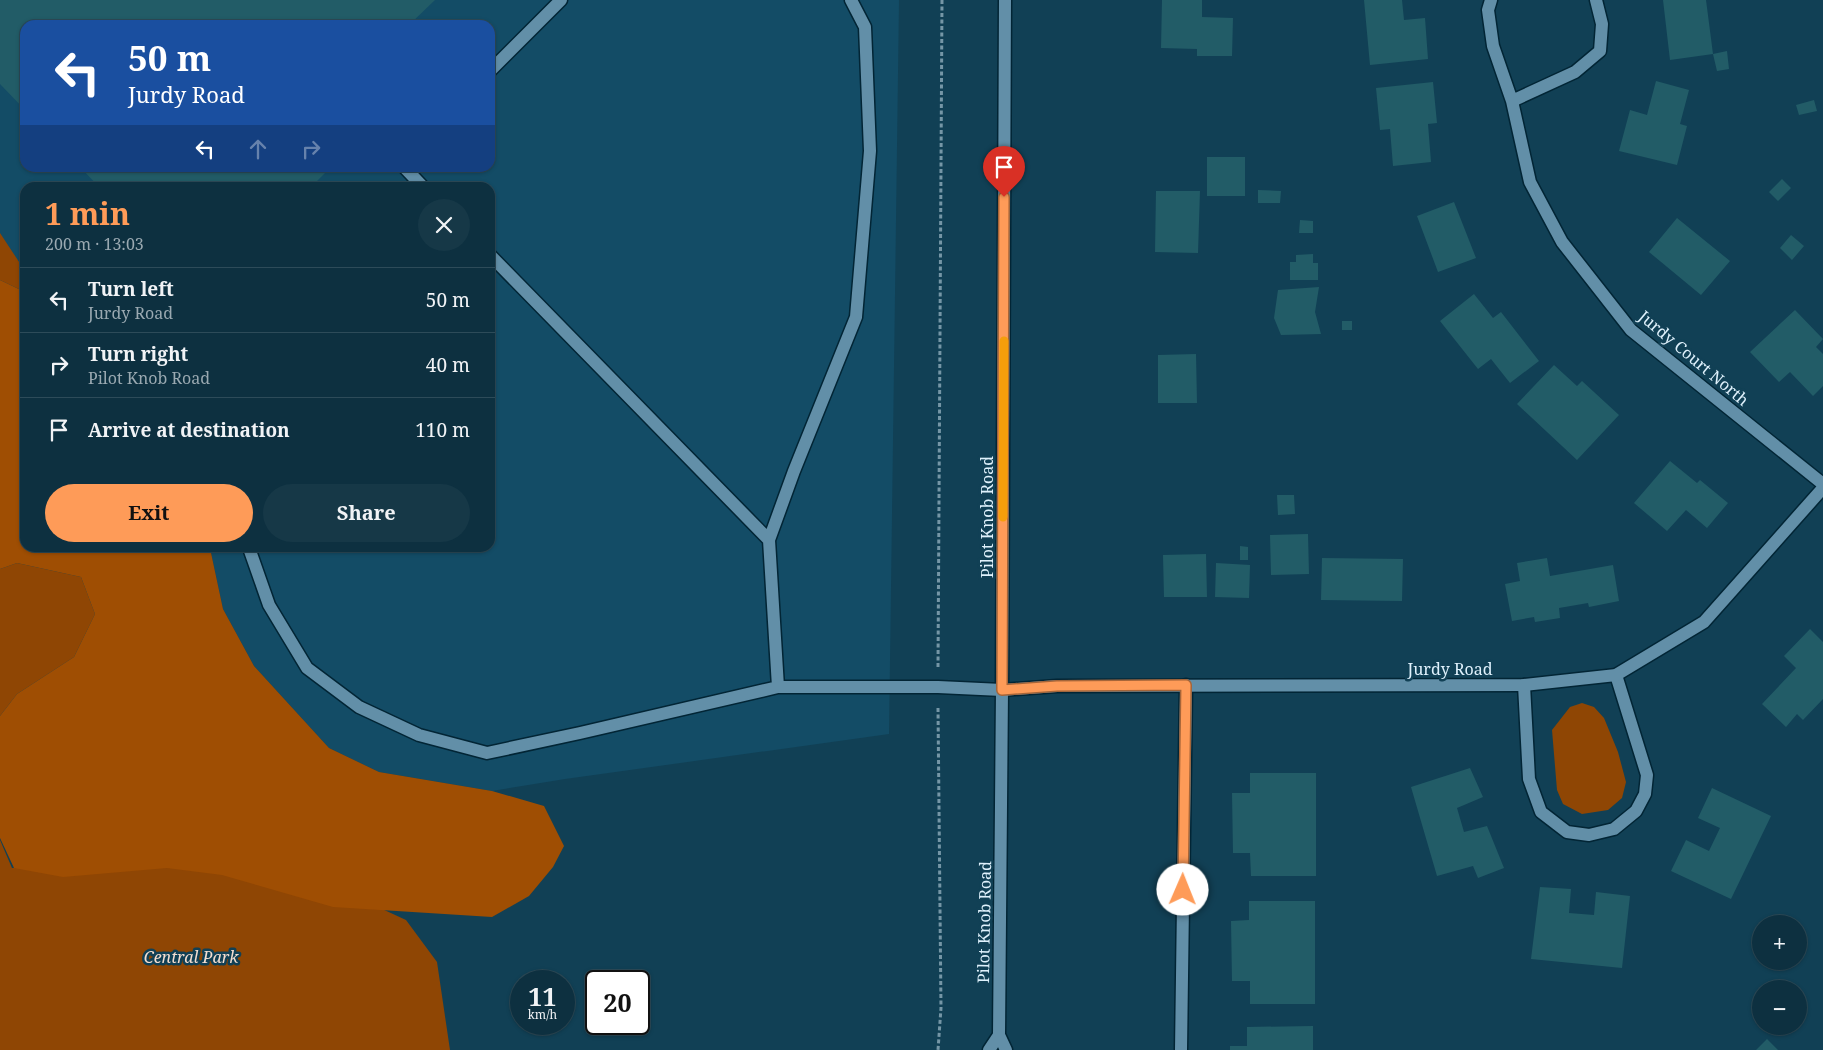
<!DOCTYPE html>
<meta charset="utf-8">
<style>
body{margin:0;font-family:"Noto Serif",serif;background:#163847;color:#f1f3f6;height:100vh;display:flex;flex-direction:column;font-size:19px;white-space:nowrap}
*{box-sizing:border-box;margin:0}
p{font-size:16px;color:#9aa9b1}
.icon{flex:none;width:28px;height:28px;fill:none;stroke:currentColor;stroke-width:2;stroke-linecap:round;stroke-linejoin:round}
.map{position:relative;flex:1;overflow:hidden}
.drawer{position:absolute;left:20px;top:182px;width:475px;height:370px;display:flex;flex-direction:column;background:#0d3040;border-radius:15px;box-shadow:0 1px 4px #0004,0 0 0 1px #2d4b59}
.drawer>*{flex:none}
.top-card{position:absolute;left:20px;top:20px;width:475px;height:152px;border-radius:15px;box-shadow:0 1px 4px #0004,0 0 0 1px #2d4b59;background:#1a4fa0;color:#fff;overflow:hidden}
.buttons{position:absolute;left:1752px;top:915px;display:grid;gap:10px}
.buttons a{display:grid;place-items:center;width:55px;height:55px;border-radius:50%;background:#0d3040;box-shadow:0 1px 4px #0004,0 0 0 1px #2d4b59;font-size:25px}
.speed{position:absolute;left:510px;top:970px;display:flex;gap:10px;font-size:25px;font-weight:700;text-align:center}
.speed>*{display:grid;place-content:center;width:65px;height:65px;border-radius:50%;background:#0d3040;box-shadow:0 1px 4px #0004,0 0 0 1px #2d4b59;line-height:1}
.speed small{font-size:12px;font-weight:400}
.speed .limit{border:2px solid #111;border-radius:8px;background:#fff;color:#111}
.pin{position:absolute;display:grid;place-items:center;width:42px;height:42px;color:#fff;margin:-51px -21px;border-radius:50% 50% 50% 0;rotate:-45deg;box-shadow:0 0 5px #0007}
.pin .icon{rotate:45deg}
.me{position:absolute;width:55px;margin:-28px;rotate:1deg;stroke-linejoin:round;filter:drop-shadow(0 0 4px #0008)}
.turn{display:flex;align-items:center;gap:18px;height:105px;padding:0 25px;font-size:22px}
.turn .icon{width:65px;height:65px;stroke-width:2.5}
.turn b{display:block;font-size:35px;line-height:42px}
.lanes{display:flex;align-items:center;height:48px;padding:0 25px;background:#0003;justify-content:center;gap:25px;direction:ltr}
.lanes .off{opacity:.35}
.round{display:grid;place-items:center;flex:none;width:52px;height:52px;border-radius:26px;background:#163847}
.head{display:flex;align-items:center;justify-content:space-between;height:85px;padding:0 25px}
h1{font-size:30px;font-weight:700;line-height:38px;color:#fe9b58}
.action{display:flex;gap:10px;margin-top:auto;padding:10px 25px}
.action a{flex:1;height:58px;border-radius:30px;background:#fe9b58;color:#111;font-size:20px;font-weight:700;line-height:58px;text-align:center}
.action a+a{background:#163847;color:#f1f3f6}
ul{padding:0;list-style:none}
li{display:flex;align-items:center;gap:15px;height:65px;padding:0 25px;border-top:1px solid #2d4b59}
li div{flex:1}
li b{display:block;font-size:19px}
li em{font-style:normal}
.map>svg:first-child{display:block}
.built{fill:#134c66;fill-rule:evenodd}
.green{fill:#8f4604}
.forest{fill:#9f4e03}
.building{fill:#225c67}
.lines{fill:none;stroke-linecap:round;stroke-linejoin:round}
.service-casing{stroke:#022535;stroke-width:15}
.minor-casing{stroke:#022535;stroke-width:15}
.secondary-casing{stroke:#022535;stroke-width:15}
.path{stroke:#7596a6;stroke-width:3;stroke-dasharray:4 2.5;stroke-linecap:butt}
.service{stroke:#628fa8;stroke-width:12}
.minor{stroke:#628fa8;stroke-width:12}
.secondary{stroke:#628fa8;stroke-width:12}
.route-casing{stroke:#a56539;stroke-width:12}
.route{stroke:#fe9b58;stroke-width:9}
.slow{stroke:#f59e0b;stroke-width:9}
.labels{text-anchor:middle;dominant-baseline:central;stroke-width:5;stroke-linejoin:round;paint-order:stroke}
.street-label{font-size:16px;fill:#dff1fc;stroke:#114055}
.park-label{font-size:16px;font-style:italic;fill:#f5ded0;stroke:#114055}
</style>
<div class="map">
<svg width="1823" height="1050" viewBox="0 0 1823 1050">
<rect width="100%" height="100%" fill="#114055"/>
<path class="built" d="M0,0H899L889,734L565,779L492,791L379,772L329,748L254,666L223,609L210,548H490V188H25V275L0,242ZM25,25H490V168H25Z"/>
<path class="green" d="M0,233L25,271V292L0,280Z
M17,563L81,577L95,614L74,657L17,694L0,716V569Z
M1582,703L1594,707L1604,718L1618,752L1626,782L1622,798L1608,810L1582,814L1563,804L1557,790L1552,730L1570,707Z
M0,840L12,868L191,861L315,878L406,920L437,962L450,1050H0Z"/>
<path class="forest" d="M0,280L25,292V548H210L223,609L254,666L329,748L379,772L492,791L544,806L564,846L553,867L529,896L492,917L333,907L222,875L167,868L63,877L14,868L0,838V716L17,694L74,657L95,614L81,577L17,563L0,569Z"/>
<path class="building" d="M0,0H435L409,25H25V110L0,84Z
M1162,0H1202V17L1233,18L1232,56H1197V49L1161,48Z
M1364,0H1402L1404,20L1425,18L1428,59L1370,65Z
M1663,0H1706L1713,54L1727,51L1729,69L1717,71L1713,54L1670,60Z
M1656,81L1689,90L1680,124L1687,126L1677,165L1619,151L1630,110L1647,115Z
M1433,82L1437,123L1428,124L1431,162L1393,166L1390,129L1380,130L1376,88Z
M1814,100L1817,111L1799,115L1796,105Z
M1207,157H1245V196H1207Z
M81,168H326L328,170L310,188H100Z
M1782,179L1791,188L1778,201L1769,192Z
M1258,190L1281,191L1280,203H1258Z
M1156,191H1200L1198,253L1155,252Z
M1454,202L1476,258L1438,272L1417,216Z
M1677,218L1730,261L1701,295L1649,252Z
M1300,220L1313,221V233H1299Z
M1791,235L1804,246L1792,260L1780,248Z
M1313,254V263H1318V280H1290V262H1296V255Z
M1319,287L1315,312L1321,334L1281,335L1274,318L1278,290Z
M1474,294L1493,318L1501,312L1539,361L1510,383L1491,359L1478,369L1440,321Z
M1795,310L1823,339L1816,347L1823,354V386L1813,396L1790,372L1779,382L1750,352Z
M1342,321H1352V330H1342Z
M1196,354L1197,403H1158V355Z
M1554,365L1577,386L1582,381L1619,415L1577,460L1517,404Z
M1670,461L1697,483L1700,480L1728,503L1707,528L1686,510L1667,531L1634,503Z
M1277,495H1294L1295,514L1278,515Z
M1308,534L1309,574L1271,575L1270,535Z
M1240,546L1248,547V560H1240Z
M1206,554L1207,597H1164L1163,555Z
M1322,558L1403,559L1402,601L1321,600Z
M1547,558L1550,576L1613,565L1619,601L1589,607L1588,603L1559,608L1560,618L1535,622L1534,617L1512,621L1505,584L1520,581L1517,563Z
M1216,563L1250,565L1249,598L1215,597Z
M1810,629L1823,642V699L1803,720L1797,714L1786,727L1762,704L1796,668L1784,656Z
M1470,768L1483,797L1457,808L1464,832L1487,826L1504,868L1478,878L1473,866L1437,876L1411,787Z
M1250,773H1316V876H1251L1250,853H1233L1232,793H1250Z
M1712,788L1771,816L1731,899L1671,871L1686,840L1709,851L1720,828L1698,818Z
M1540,887L1571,889L1569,913L1594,915L1596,892L1630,896L1622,968L1531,959Z
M1249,901H1315V1004H1250V981H1232L1231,921L1249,920Z
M1313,1026V1050H1230V1046H1247V1027Z
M1767,1039L1778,1050H1756Z"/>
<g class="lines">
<g class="service-casing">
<path id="service" d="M490,71L561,0
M405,168L424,188
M490,255L769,540
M249,548L269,605L307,668L359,707L419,735L487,753L580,733L778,687H938L1002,690
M1524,685L1529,779L1541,812L1567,832L1589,835L1614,829L1636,811L1645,794L1647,775L1616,675
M778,687L769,540L794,471L856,317L870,151L865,27L851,0
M1181,1050L1186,685"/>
</g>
<g class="minor-casing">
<path id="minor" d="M1491,0L1488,10L1493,46L1512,101L1530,182L1562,242L1631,330L1823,484
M1512,101L1575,72L1600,51L1602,24L1596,0
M1002,690L1057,686L1524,685L1616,675L1704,622L1823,488"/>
</g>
<g class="secondary-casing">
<path id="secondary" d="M1005,0L1002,690L999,1035L1006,1050
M989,1050L999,1035"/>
</g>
<path class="path" d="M938,667L942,0
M938,708L941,1008L938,1050"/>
<use href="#service" class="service"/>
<use href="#minor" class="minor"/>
<use href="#secondary" class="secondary"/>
</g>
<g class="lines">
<g class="route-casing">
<path id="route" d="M1004,197L1002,690L1057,686L1186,685L1183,890"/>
</g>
<use href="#route" class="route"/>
<path class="slow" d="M1003,517L1004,341"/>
</g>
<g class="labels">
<g class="street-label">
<text transform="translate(1694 358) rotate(40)">Jurdy Court North</text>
<text transform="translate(987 517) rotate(-90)">Pilot Knob Road</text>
<text x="1450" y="669">Jurdy Road</text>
<text transform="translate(984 922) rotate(-89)">Pilot Knob Road</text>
</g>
<g class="park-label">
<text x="191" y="957">Central Park</text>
</g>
</g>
</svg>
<div class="buttons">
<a>+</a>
<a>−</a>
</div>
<div class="speed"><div>11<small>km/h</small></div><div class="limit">20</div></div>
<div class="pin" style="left:1004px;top:197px;background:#d93025"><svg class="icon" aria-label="arrive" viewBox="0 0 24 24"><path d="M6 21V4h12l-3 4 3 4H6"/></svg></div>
<svg class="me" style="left:1183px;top:890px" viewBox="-20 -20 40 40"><circle r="19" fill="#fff"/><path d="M0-13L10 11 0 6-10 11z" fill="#fe9b58"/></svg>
<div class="top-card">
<div class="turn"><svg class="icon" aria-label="left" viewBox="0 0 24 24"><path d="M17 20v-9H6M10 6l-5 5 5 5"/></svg><div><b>50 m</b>Jurdy Road</div></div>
<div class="lanes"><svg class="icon" aria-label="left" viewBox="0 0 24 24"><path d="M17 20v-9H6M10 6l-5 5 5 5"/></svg><svg class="icon off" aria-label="ahead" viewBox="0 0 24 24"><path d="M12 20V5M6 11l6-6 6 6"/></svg><svg class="icon off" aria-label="right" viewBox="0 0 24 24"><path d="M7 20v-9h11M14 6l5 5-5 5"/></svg></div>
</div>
<section class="drawer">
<div class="head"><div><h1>1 min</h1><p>200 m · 13:03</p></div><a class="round"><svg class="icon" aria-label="close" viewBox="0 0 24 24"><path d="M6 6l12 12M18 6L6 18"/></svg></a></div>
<ul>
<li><svg class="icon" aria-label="left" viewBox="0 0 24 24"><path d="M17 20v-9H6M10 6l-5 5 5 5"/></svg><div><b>Turn left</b><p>Jurdy Road</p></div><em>50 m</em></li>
<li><svg class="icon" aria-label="right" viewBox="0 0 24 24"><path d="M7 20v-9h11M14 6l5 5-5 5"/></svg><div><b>Turn right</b><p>Pilot Knob Road</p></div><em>40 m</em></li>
<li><svg class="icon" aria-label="arrive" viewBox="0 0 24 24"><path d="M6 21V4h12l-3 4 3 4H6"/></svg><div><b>Arrive at destination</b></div><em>110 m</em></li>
</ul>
<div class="action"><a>Exit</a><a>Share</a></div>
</section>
</div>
